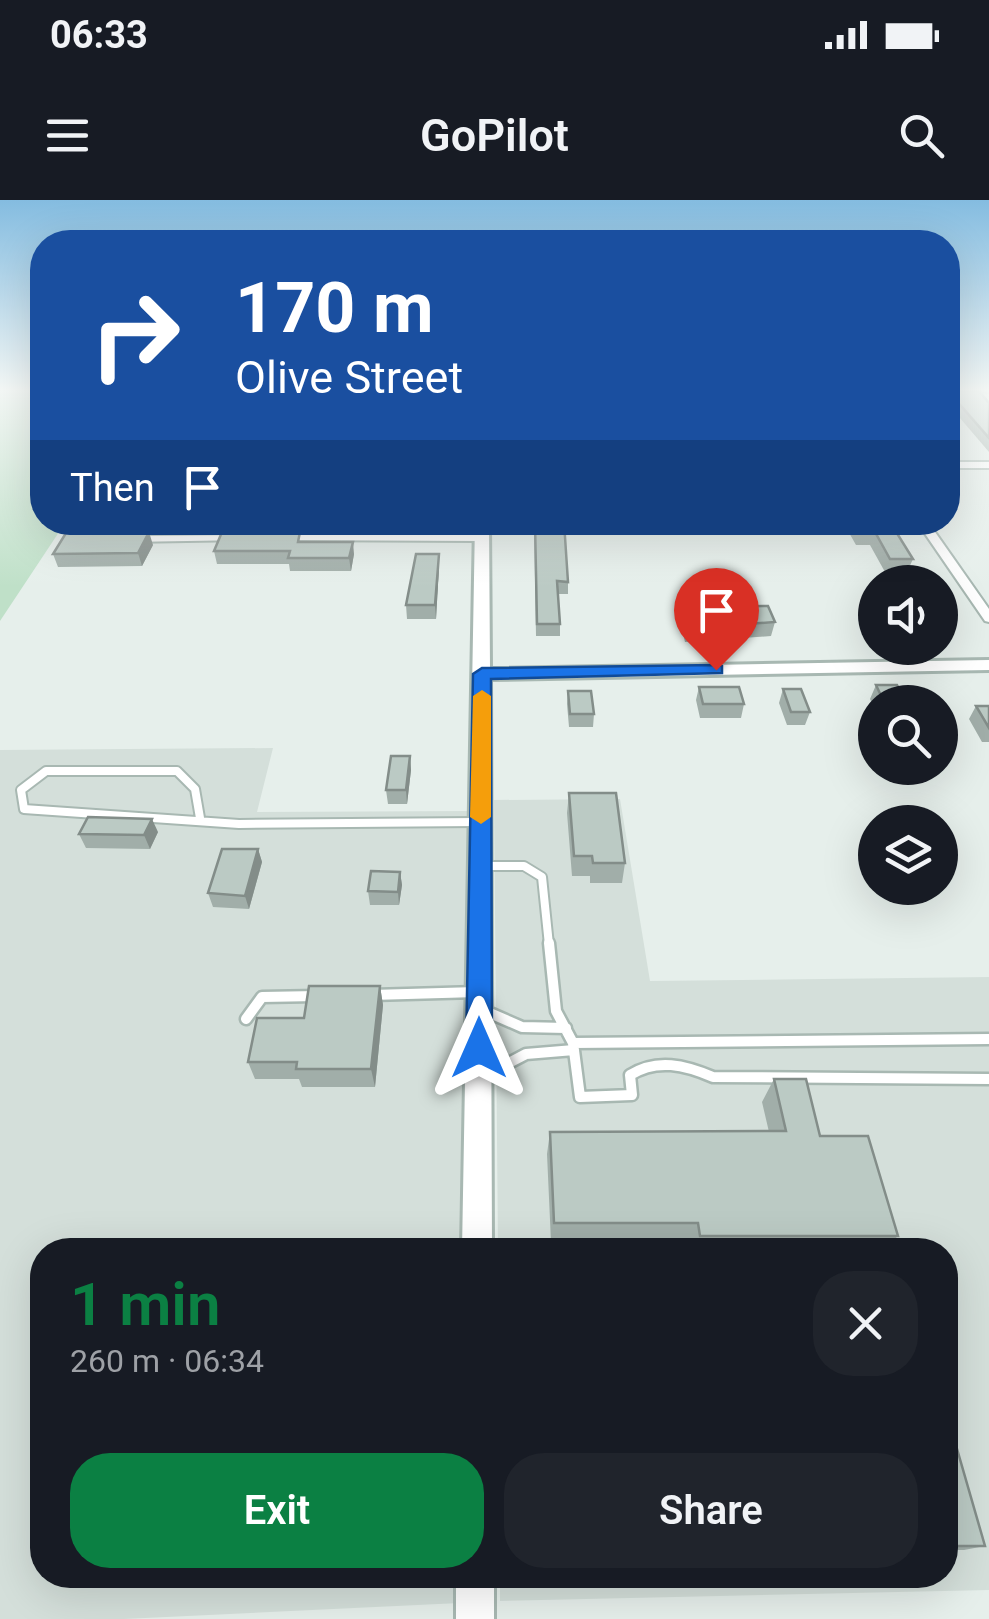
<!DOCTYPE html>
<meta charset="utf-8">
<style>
body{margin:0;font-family:Roboto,sans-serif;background:#20242c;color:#f1f3f6;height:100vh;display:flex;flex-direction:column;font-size:38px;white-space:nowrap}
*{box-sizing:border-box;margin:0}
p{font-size:32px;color:#9ea1a6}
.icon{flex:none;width:55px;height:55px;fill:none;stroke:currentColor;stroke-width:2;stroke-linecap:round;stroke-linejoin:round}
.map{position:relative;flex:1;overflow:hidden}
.side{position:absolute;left:30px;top:1038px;width:928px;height:350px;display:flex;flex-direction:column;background:#171b24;border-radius:40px;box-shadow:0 10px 40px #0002}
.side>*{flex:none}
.banner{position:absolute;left:30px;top:30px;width:930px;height:305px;border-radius:40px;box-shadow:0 10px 40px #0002;background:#1a4fa0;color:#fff;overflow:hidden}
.fabs{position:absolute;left:858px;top:365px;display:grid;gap:20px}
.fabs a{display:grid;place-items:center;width:100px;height:100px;border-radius:50%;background:#171b24;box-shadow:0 10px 40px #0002;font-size:50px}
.pin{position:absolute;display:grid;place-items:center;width:85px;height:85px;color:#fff;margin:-102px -42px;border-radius:50% 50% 50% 0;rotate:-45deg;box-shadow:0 0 10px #0007}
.pin .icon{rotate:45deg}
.me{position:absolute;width:110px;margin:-55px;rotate:0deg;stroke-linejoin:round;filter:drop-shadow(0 0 8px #0008)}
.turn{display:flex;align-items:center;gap:35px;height:210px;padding:0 40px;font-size:45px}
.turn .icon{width:130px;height:130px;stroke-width:2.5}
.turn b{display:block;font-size:70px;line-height:85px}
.then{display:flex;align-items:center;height:95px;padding:0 40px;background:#0003;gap:20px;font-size:38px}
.round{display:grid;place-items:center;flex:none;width:105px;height:105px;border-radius:40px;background:#20242c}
.head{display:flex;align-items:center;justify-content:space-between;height:170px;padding:0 40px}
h1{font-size:60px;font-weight:600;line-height:75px;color:#0b8043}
.primary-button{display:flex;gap:20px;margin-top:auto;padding:20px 40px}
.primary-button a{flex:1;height:115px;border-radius:40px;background:#0b8043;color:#fff;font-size:40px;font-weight:600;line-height:115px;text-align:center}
.primary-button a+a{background:#20242c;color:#f1f3f6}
.status{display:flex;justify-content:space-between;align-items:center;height:70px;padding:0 50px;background:#171b24;direction:ltr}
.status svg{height:28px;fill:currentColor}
header{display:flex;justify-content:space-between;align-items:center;height:130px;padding:0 40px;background:#171b24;font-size:45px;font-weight:600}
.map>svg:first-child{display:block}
.built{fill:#d4dfda}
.green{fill:#bfe0c8}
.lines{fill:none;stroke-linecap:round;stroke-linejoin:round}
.service-far2-casing{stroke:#a8b8b2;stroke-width:8}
.service-far1-casing{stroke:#a8b8b2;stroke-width:12}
.service-casing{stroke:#a8b8b2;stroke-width:15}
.minor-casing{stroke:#a8b8b2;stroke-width:4}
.tertiary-casing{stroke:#a8b8b2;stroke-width:6}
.service-far2{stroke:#fff;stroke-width:5}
.service-far1{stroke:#fff;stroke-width:8}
.service{stroke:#fff;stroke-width:10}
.minor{fill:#fff;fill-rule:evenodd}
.tertiary{fill:#fff;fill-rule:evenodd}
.wall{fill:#a1aea9}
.shaded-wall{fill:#838d89}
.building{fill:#bbcac4;stroke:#838d89;stroke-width:2.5}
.route{fill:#1a73e8;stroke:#114b97;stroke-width:2.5}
.slow{fill:#f59e0b}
</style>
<div class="status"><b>06:33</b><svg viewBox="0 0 49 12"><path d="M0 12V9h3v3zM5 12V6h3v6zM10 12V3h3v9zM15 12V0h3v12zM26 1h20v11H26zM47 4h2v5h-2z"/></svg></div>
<header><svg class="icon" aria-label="menu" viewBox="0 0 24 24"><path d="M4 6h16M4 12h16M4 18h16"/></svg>GoPilot<svg class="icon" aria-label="search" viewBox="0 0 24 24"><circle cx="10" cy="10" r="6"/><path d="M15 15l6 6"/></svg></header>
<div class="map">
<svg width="989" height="1419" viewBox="0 0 989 1419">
<rect width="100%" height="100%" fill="#e6efeb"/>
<path class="built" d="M273,548L257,612L473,611L466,1050H42V1375H460V1403L124,1419H0V550Z
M620,599L650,781L989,777V1390L500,1401V1375H945V1050H498L494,600Z"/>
<path class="green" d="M0,189H42V322L65,323L0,421Z"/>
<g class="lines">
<g class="service-far2-casing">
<path id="service-far2" d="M983,189L989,190"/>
</g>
<g class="service-far1-casing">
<path id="service-far1" d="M200,618L195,589L177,571H46L21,590L24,609L239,624L478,622
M481,666H524L542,677L549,745"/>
</g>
<g class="service-casing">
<path id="service" d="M549,743L556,811L573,843L580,897L632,895L630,875C657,858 685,865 713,877L989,879
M372,795L477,792
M483,810L522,827L566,828
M246,819L262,797L317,796
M573,843L989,839
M484,876L526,854L574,850"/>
</g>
<g class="minor-casing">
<path id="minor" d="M948,262H989V268H948Z
M917,322H928L989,409V422L985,421Z
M242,335L246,336V340L128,342L122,339L128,336Z
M278,335H482L488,338L482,341L274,340V336Z"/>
</g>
<g class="tertiary-casing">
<path id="tertiary" d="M475,322H489L490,469L989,460V470L490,479L492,1050H462Z
M456,1375H494V1419H456Z"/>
</g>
<use href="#service-far2" class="service-far2"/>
<use href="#service-far1" class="service-far1"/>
<use href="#service" class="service"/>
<use href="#minor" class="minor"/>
<use href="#tertiary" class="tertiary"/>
</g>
<path class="wall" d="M948,191L989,203V252L948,204Z
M76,322H165L160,332H80Z
M228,322H309L306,332H231Z
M534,322L568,382V394H558L560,424V436H536Z
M843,322H890L913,359L907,372H885L870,345H856Z
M302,342L354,354L351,371H290L289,364H217L214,351Z
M153,345L142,366L58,367L53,354Z
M439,367L436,419H407L406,405Z
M682,407L775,422L771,436L685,442L680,421Z
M876,485L906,502H875V509L870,499Z
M699,487L744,504L741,518H700L696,500Z
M783,489L810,512L805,525H787L779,503Z
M568,491L594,514L593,527H569L567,504Z
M976,506H989V542H982L969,519Z
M410,556L411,570L407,604H388L386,590Z
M569,593L625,663L622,683H590V676H572L567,613Z
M158,632L150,649L86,648L79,634Z
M258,649L262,662L249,709L213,707L208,693Z
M400,672L402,685L399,705H370L368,691Z
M380,786L383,805L375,887H302L299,879H255L248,862L304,818Z
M774,879L898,1036L883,1050H690L689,1041L551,1042L547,954L550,932H769L762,902Z
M945,1242L985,1346L964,1350H945Z"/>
<path class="shaded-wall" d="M157,322H165L160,332Z
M149,332L153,345L142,366L138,353Z
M353,342L354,354L351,371L349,358Z
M439,354V367L436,419L435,405Z
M410,556L411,570L407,604L406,590Z
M152,619L158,632L150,649L144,635Z
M258,649L262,662L249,709L245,696Z
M400,672L402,685L399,705L398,692Z
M380,786L383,805L375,887L371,869Z"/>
<path class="building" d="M948,191H979L989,203V238Z
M535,322H564L568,382L557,381L560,424H537Z
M854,322H890L913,359H890L875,332H860Z
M149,332L138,353L53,354L66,333Z
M222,332H300L298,342H353L349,358H288L290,351H214Z
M416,354H439L435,405H406Z
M768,406L775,422L688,428L682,407Z
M876,485H897L906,502H884Z
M699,487H739L744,504H703Z
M783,489H801L810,512H791Z
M568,491H591L594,514H570Z
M976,506H989V528Z
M391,556H410L406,590H386Z
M569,593H616L625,663H593L592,656H574Z
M88,617L152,619L144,635L79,634Z
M222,649H258L245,696L208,693Z
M371,671L400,672L398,692L368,691Z
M309,786H380L371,869H296L297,862H248L257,818H304Z
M774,879H806L820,936H868L898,1036H700L698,1023H554L550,932L786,931Z
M320,1042H370V1050H319Z
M203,1048H285V1050H202Z
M945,1242H955L985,1346H945Z"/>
<linearGradient id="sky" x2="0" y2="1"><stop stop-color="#84bce0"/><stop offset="0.49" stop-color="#f4f8f6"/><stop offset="1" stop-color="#f4f8f6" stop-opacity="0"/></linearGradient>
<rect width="989" height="387" fill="url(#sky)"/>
<path class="route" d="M716,465L722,466V473L491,479L492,848L488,855L479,859L470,855L466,848L473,474L482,468Z"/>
<path class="slow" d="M482,490L491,496V617L481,624L470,617L473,496Z"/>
</svg>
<div class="fabs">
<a><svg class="icon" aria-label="sound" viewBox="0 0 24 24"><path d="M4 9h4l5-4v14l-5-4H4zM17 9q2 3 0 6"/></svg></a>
<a><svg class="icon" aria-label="search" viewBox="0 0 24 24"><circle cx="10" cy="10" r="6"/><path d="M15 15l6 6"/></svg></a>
<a><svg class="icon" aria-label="layers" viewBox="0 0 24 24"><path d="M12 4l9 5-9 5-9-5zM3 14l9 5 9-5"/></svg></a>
</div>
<div class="pin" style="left:716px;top:470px;background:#d93025"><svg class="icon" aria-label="arrive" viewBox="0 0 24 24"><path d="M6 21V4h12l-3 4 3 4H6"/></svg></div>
<svg class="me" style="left:479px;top:848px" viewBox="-20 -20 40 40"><path d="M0-17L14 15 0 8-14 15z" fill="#1a73e8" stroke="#fff" stroke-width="4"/></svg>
<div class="banner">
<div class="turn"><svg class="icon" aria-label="right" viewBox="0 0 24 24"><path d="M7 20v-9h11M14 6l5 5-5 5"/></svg><div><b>170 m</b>Olive Street</div></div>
<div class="then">Then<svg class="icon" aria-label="arrive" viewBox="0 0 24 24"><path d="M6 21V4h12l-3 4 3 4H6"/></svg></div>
</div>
<section class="side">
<div class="head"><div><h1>1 min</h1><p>260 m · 06:34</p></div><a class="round"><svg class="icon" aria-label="close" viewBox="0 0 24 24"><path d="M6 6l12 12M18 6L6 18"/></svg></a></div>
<div class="primary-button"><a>Exit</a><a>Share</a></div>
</section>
</div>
